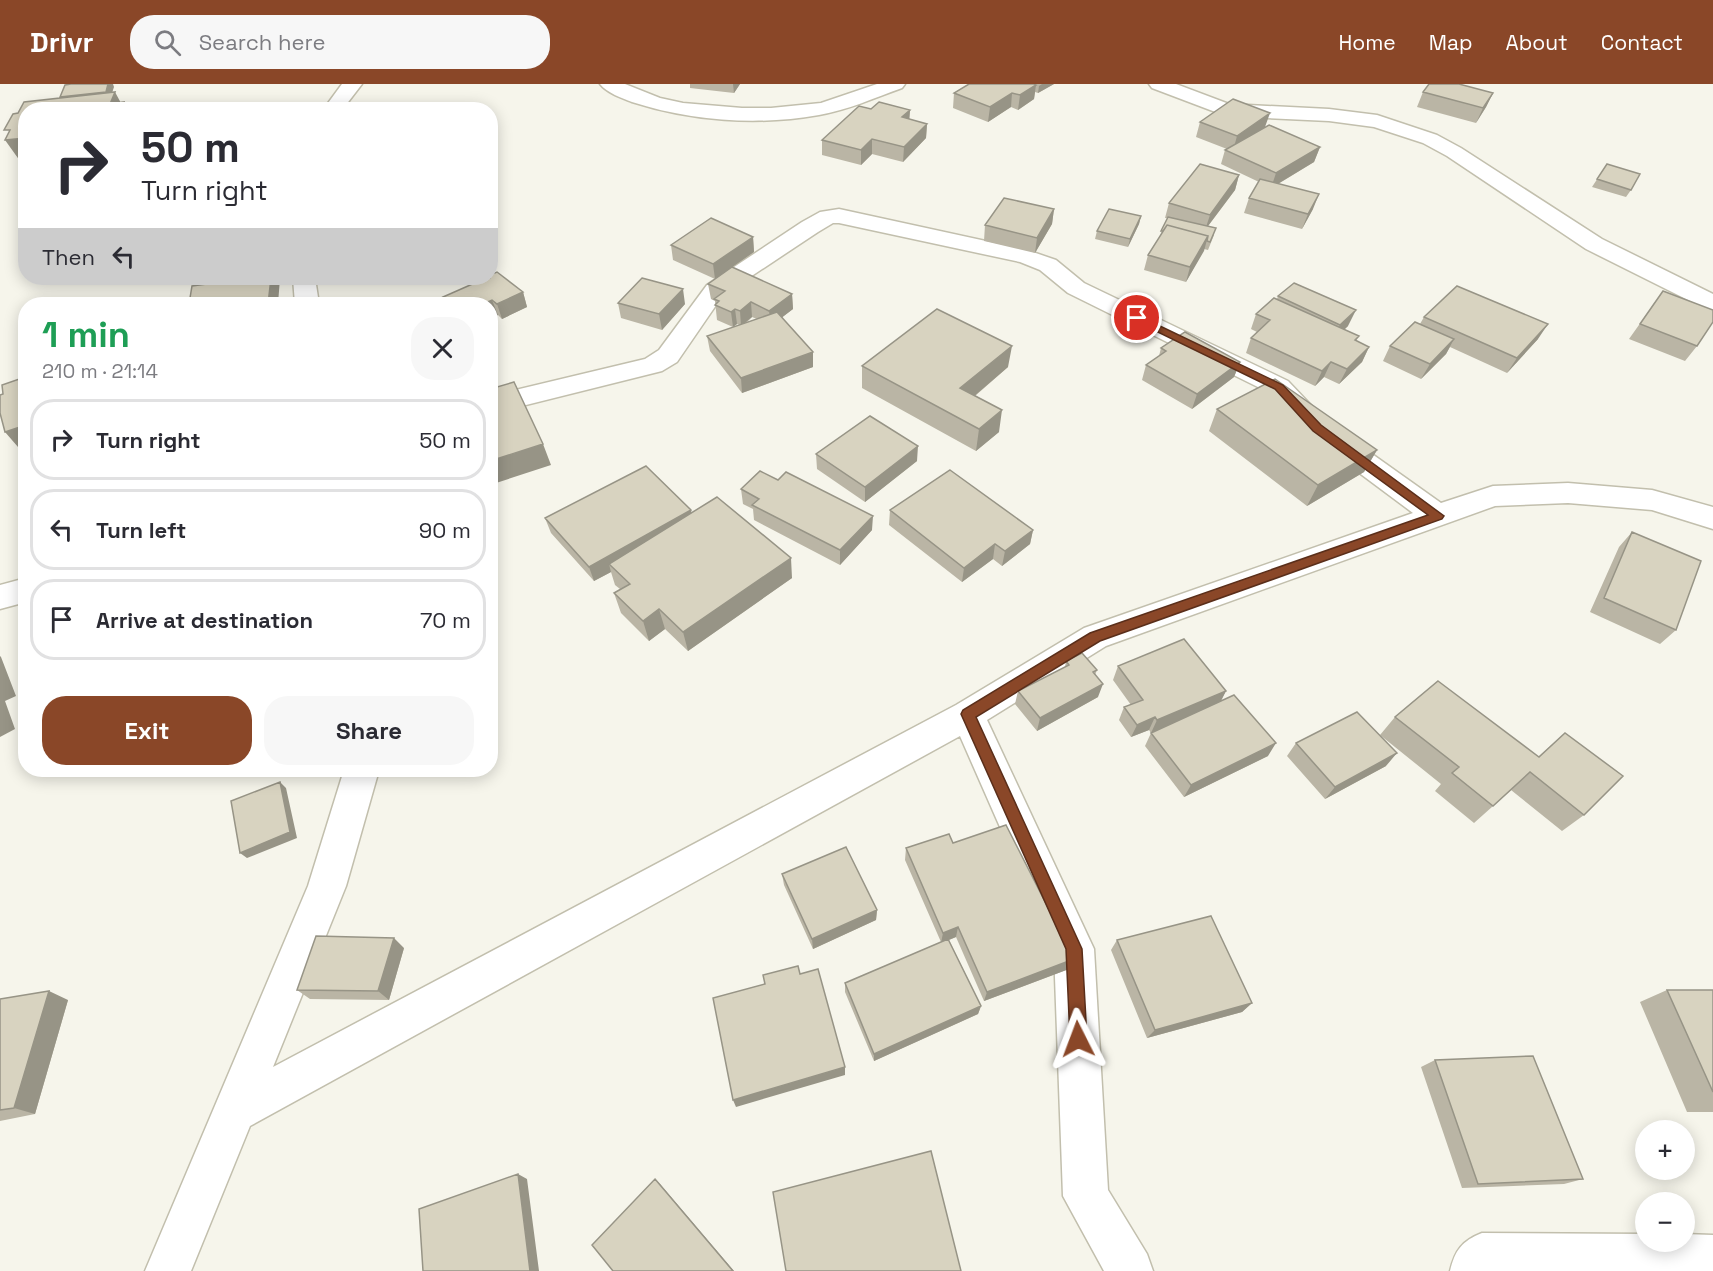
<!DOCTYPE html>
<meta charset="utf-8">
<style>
body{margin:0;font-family:"Space Grotesk",sans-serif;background:#f7f7f7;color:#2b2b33;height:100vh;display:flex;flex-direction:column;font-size:22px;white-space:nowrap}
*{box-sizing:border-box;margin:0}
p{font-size:20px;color:#7c7c81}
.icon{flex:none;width:33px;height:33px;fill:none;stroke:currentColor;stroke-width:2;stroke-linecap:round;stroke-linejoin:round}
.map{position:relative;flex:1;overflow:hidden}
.side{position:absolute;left:18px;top:213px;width:480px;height:480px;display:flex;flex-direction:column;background:#fff;border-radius:24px;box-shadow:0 3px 15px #0003}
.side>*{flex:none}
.banner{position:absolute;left:18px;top:18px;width:480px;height:183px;border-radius:24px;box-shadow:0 3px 15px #0003;background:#fff;color:#2b2b33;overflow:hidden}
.tools{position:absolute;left:1635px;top:1036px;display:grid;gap:12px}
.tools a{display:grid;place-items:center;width:60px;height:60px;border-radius:50%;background:#fff;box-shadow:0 3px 15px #0003;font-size:30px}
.pin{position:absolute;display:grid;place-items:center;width:51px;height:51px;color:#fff;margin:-26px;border:3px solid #fff;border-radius:50%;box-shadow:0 2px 6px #0007}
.me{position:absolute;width:66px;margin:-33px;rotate:357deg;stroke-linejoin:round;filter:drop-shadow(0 0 4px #0008)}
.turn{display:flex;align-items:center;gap:21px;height:126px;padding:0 24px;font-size:27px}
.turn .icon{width:78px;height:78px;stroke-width:2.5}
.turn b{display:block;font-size:42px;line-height:51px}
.then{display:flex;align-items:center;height:57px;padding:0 24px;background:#0003;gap:12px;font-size:22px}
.round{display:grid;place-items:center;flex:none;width:63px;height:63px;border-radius:24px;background:#f7f7f7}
.headline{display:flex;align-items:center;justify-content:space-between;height:102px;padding:0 24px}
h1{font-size:36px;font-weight:800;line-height:45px;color:#1e9e55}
.primary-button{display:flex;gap:12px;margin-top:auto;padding:12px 24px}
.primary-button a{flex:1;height:69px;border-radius:24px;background:#8a4728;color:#fff;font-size:24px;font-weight:800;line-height:69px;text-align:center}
.primary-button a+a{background:#f7f7f7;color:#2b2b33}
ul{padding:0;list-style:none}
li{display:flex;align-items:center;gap:18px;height:81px;margin:0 12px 9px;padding:0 12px;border:3px solid #e1e1e2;border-radius:24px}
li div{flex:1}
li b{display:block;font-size:22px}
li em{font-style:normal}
header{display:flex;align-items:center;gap:36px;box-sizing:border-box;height:84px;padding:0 30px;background:#8a4728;color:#fff}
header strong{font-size:28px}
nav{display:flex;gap:33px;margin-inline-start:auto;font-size:21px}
.search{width:420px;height:54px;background:#f7f7f7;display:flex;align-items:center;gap:15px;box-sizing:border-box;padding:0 21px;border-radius:24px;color:#7c7c81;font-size:22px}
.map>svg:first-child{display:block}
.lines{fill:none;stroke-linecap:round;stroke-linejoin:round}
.minor-casing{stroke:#c2bfad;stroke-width:3}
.minor{fill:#fff;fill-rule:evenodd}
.wall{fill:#bab5a5;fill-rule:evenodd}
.shaded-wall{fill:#979486}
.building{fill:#d8d3c0;stroke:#979486;stroke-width:1.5}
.route{fill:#8a4728;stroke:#5a2e1a;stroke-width:1.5}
</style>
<header>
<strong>Drivr</strong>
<div class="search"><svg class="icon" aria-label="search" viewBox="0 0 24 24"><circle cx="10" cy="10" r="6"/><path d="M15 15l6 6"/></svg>Search here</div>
<nav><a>Home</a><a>Map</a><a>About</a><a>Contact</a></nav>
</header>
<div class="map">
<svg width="1713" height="1187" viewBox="0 0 1713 1187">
<rect width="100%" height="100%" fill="#f6f5eb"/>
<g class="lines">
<g class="minor-casing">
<path id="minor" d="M342,0H362L342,26H323Z
M600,0H625L660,14L683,19L742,24H771L821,19L877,0H905L902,4C874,14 848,26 819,31C757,42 691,37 632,18C622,14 607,9 600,0Z
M1149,0H1176L1229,20L1329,25L1377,31L1437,51L1461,64L1602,155L1713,210V226L1704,224L1586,165L1447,72L1423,59L1374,43L1329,37L1226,32L1152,4Z
M839,125L1027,166L1056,176L1084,199L1288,297L1327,338L1441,419L1493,402L1568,399L1652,406L1713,423V445L1652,426L1568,419L1495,422L1106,562L987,636L1094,865L1108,1106L1147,1170L1153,1187H1104L1063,1112L1054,866L960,652L250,1042L191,1187H145L308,802L344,686H379L346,802L273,983L956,621L1084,544L1413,429L1307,350L1270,309L1068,209L1040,186L1020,178L839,139H833L818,148L723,211L677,278L662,287L490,330V312L645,275L659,266L707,201L802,138L820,128Z
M293,194H315L319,220H295Z
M26,494V518L0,525V501Z
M1482,1149L1646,1150V1158H1684V1150L1713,1151V1187H1450C1455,1166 1462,1157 1482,1149Z"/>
</g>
<use href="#minor" class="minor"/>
</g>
<path class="wall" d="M690,0H740L734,9L690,4Z
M969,0H1054L1038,9L1035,8L1034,15L1018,26L1011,23L988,38L953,24L954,9Z
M1423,8L1493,9L1486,23L1476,39L1417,23Z
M871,25L910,26L909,35L927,40L926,54L903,78L872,70L861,81L822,71V56Z
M1200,38L1265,43L1320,63L1314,78L1278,100L1313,125L1302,145L1244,129L1249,114L1259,98L1221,80L1225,66L1227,65L1196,53Z
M1607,80L1631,106L1626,113L1592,103Z
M1239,91L1235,106L1208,142L1214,151L1208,166L1204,165L1186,198L1144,186L1148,171L1160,152L1167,134H1165L1169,119Z
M1054,125L1052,140L1035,169L984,157L985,141Z
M1141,132L1139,140L1128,163L1095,155L1097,147Z
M753,153L754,168L732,183L792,210L793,225L782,233L813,283L742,309L710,267L707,252L740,241L737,240L733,243L717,236L715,217L711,215L708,200L715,195L673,176L671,161ZM752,233L757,235L745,240Z
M1663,207L1697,262L1685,277L1629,255Z
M523,208L527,223L502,235L498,231L490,220H446L443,213Z
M1278,212L1348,242L1344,246L1359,252L1356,257L1369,263L1362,278L1339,300L1324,293L1315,302L1246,269L1251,254L1257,248L1251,245L1256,230L1277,215Z
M618,219L685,220L662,246L621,234Z
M1424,233L1538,255L1507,289L1450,263L1446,270L1421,295L1383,277L1390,262L1420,240Z
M1161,264L1240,278L1234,293L1192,325L1142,296L1146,281L1159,272Z
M862,282L1008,283L975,312L999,348L976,367L862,304Z
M1217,325L1377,366L1364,388L1307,422L1209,347Z
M816,370L917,377L865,418L817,385Z
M778,396L872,446L840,481L754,436L753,425L743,420L741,405Z
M890,426L1033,446L1030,460L1002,482L993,475L962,498L889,441Z
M691,429L792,494L688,567L665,545L649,557L621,529L614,509L620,505L615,501L611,488L594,497L551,449L545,434Z
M1632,448L1676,546L1660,560L1590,528L1619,463Z
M1066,577L1097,586L1095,591L1098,613L1037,647L1015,620L1018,607L1065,583Z
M1118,582L1226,607L1220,617L1268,672L1184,713L1145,662L1151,649L1149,646L1131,653L1119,636L1124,623L1131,621L1113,596Z
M1395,633L1538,673L1565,649L1584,731L1562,747L1511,706L1474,739L1435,707L1441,700L1380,651Z
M1296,659L1386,682L1325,715L1287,672Z
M953,759L1069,885L984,917L956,853L949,856L981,922L978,930L874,977L845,908V899L941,858L905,776L906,764Z
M782,790L877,826L876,836L813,865L784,801Z
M1117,856L1252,919L1242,928L1147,954L1111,866Z
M404,864L389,916L310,915L297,906Z
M1667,906H1713V1028H1687L1640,918Z
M0,915L68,916L35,1030L0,1037Z
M1435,976L1583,1095L1564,1100L1462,1104L1421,983Z"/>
<path class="shaded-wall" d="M108,0H113L114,3L110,15L60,13Z
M733,0H740L734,9Z
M1042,0H1054L1038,9L1039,2Z
M1036,1L1034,15L1018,26L1020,11Z
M115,8L122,21L124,18L128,26H114L110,20Z
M1012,9L1011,23L988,38L990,23Z
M1493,9L1486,23L1476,39L1483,24Z
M910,26L909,40L902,33Z
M1270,29L1265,43L1233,67L1237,52Z
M927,40L926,54L903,78L904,63Z
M26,54V77H20L5,56Z
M872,55V70L861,81V66Z
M1320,63L1314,78L1271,104L1276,89Z
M1239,91L1235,106L1205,146L1210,131Z
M1319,110L1313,125L1302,145L1308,130Z
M1054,125L1052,140L1035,169L1037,154Z
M1141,132L1139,140L1128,163L1130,155Z
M1208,152L1204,167L1186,198L1190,183Z
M753,153L754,168L715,195L713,180Z
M216,194H222L225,208Z
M271,194H280L278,220H268Z
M683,205L685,220L662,246L659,230Z
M523,208L527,223L502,235L497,220Z
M792,210L793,225L771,242L769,227Z
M492,216L498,231L490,235V220H483Z
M751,218L752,233L741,242L740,227Z
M735,225L737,240L733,243L731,228Z
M1356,226L1348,242L1333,256L1340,241Z
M1548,240L1538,255L1507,289L1517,274Z
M1454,255L1446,270L1421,295L1430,280Z
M1012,262L1008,283L958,326L960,304Z
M1369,263L1362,278L1339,300L1347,285Z
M813,268V283L742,309L741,294Z
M1240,278L1234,293L1192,325L1197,310Z
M1331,278L1324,293L1315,302L1322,287Z
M1002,326L999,348L976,367L979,345Z
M26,341V360L18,363L5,348Z
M543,360L551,381L490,401V377Z
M918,362L917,377L865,418V403Z
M1377,366L1364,388L1307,422L1318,401Z
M691,426L694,441L609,480L611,488L594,497L589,483Z
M873,432L872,446L840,481V466Z
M1033,446L1030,460L1002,482L1005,467Z
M995,460L993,475L962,498L964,484Z
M791,474L792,494L688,567L683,548Z
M659,525L665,545L649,557L643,537Z
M0,572L1,573L16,612L5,617L15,645L0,653Z
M1103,600L1098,613L1037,647L1040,634Z
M1226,607L1219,621L1151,649L1157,636Z
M1155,633L1149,646L1131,653L1137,641Z
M1276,659L1268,672L1184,713L1191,701Z
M1397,669L1386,682L1325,715L1335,703Z
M280,698L286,704L297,754L247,774L240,769Z
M877,826L876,836L813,865L812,855Z
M958,843L956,853L941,859L943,849Z
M394,854L404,864L389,916L378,907Z
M1074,875L1069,885L984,917L987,908Z
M49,907L68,916L35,1030L14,1024Z
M1252,919L1242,928L1147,954L1155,946Z
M981,922L978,930L874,977V970Z
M845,983V991L736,1023L733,1016Z
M518,1090L527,1095L539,1187H530Z
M655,1095L660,1100L734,1187H733Z"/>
<path class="building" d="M71,0H108L106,8L60,13L65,1Z
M969,0H1034L1036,1L1020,11L1012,9L990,23L954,9Z
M1429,0H1459L1493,9L1483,24L1423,8Z
M115,8L110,20L124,18L121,26H26V54L5,56L10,46H4L13,30L18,29L24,18Z
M1233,15L1270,29L1237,52L1200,38Z
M879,18L910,26L902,33L927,40L904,63L872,55L861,66L822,56L859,22L871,25Z
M225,22L224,26H195L196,24Z
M1269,41L1320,63L1276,89L1225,66Z
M1200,80L1239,91L1210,131L1169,119Z
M1607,80L1640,90L1631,106L1597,95Z
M1260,95L1319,110L1308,130L1249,114Z
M1004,114L1054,125L1037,154L985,141Z
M1109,125L1141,132L1130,155L1097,147Z
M1168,133L1216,144L1210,158L1207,157L1208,152L1167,141L1163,147H1161Z
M711,134L753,153L713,180L671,161Z
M1167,141L1208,152L1190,183L1148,171Z
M732,183L792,210L769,227L751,218L740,227L735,225L731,228L715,221L719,217L714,215L725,207L708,200Z
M497,188L523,208L497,220L492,216L483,220H452L443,213L486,194H490V191Z
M221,194H271L268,220H189L192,202L221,198Z
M642,194L683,205L659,230L618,219Z
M1294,199L1356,226L1340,241L1278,212Z
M1457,202L1548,240L1517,274L1424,233Z
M1663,207L1713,226V238L1697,262L1640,240Z
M1274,214L1359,252L1355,256L1369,263L1347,285L1331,278L1322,287L1251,254L1270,236L1256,230Z
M937,225L1012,262L960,304L1002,326L979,345L862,282Z
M777,228L813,268L741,294L707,252Z
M1415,238L1454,255L1430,280L1390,262Z
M1185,248L1240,278L1197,310L1146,281L1166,267L1161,264Z
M25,293L26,341L5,348L0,329V311L3,310L2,301Z
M1275,295L1377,366L1318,401L1217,325Z
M514,298L543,360L490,377V305Z
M870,332L918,362L865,403L816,370Z
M646,382L691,426L589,483L545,434Z
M950,386L1033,446L1005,467L995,460L964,484L890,426Z
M760,387L778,396L786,388L873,432L840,466L752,421L759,415L741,405Z
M717,413L791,474L683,548L659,525L643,537L614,509L630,500L609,480Z
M1632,448L1701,477L1676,546L1604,514Z
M1184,555L1226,607L1157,636L1155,633L1137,641L1124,623L1143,616L1118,582Z
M1082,569L1097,586L1093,588L1103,600L1040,634L1018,607L1069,581L1066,577Z
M1438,597L1539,673L1565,649L1623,692L1584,731L1530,688L1493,722L1452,689L1459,683L1395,633Z
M1234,611L1276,659L1191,701L1151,649Z
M1357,628L1397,669L1335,703L1296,659Z
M280,698L290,748L240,769L231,717Z
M1006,741L1074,875L987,908L958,843L943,849L906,764L949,750L953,759Z
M846,763L877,826L812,855L782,790Z
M1211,832L1252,919L1155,946L1117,856Z
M316,852L394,854L378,907L297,906Z
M948,855L981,922L874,970L845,899Z
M798,882L800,890L818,885L845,983L733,1016L713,914L765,900L763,891Z
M1667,906H1713V1008Z
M49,907L14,1024L0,1026V915Z
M1533,972L1583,1095L1478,1100L1435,976Z
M931,1067L961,1187H786L773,1108Z
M518,1090L530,1187H423L419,1125Z
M655,1095L733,1187H613L592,1161Z"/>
<path class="route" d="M1137,231L1283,301L1321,341L1444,432L1442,435L1100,557L976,633L1082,865L1087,955L1085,961L1078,963L1072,961L1070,955L1066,865L961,630L963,626L1090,549L1428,431L1313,347L1275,305L1133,236L1132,234Z"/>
</svg>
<div class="tools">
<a>+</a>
<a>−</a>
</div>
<div class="pin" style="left:1137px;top:234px;background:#d93025"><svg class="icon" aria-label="arrive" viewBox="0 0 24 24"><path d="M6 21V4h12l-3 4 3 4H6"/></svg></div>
<svg class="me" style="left:1078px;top:955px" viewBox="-20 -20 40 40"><path d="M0-17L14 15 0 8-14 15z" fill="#8a4728" stroke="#fff" stroke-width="4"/></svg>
<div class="banner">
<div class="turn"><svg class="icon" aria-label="right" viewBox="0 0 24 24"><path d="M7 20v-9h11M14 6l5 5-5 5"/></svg><div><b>50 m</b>Turn right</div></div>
<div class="then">Then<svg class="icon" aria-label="left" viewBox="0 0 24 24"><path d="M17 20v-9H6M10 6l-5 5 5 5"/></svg></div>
</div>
<section class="side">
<div class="headline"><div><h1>1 min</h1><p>210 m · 21:14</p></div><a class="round"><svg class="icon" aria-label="close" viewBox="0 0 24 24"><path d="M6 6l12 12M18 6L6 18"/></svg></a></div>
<ul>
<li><svg class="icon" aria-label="right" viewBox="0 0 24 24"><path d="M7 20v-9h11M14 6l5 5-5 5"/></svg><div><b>Turn right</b></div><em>50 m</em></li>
<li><svg class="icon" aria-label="left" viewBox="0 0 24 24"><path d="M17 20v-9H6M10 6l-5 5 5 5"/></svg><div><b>Turn left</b></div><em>90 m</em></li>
<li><svg class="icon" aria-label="arrive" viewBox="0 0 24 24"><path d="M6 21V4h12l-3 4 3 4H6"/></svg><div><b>Arrive at destination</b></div><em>70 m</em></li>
</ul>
<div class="primary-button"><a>Exit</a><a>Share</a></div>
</section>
</div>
